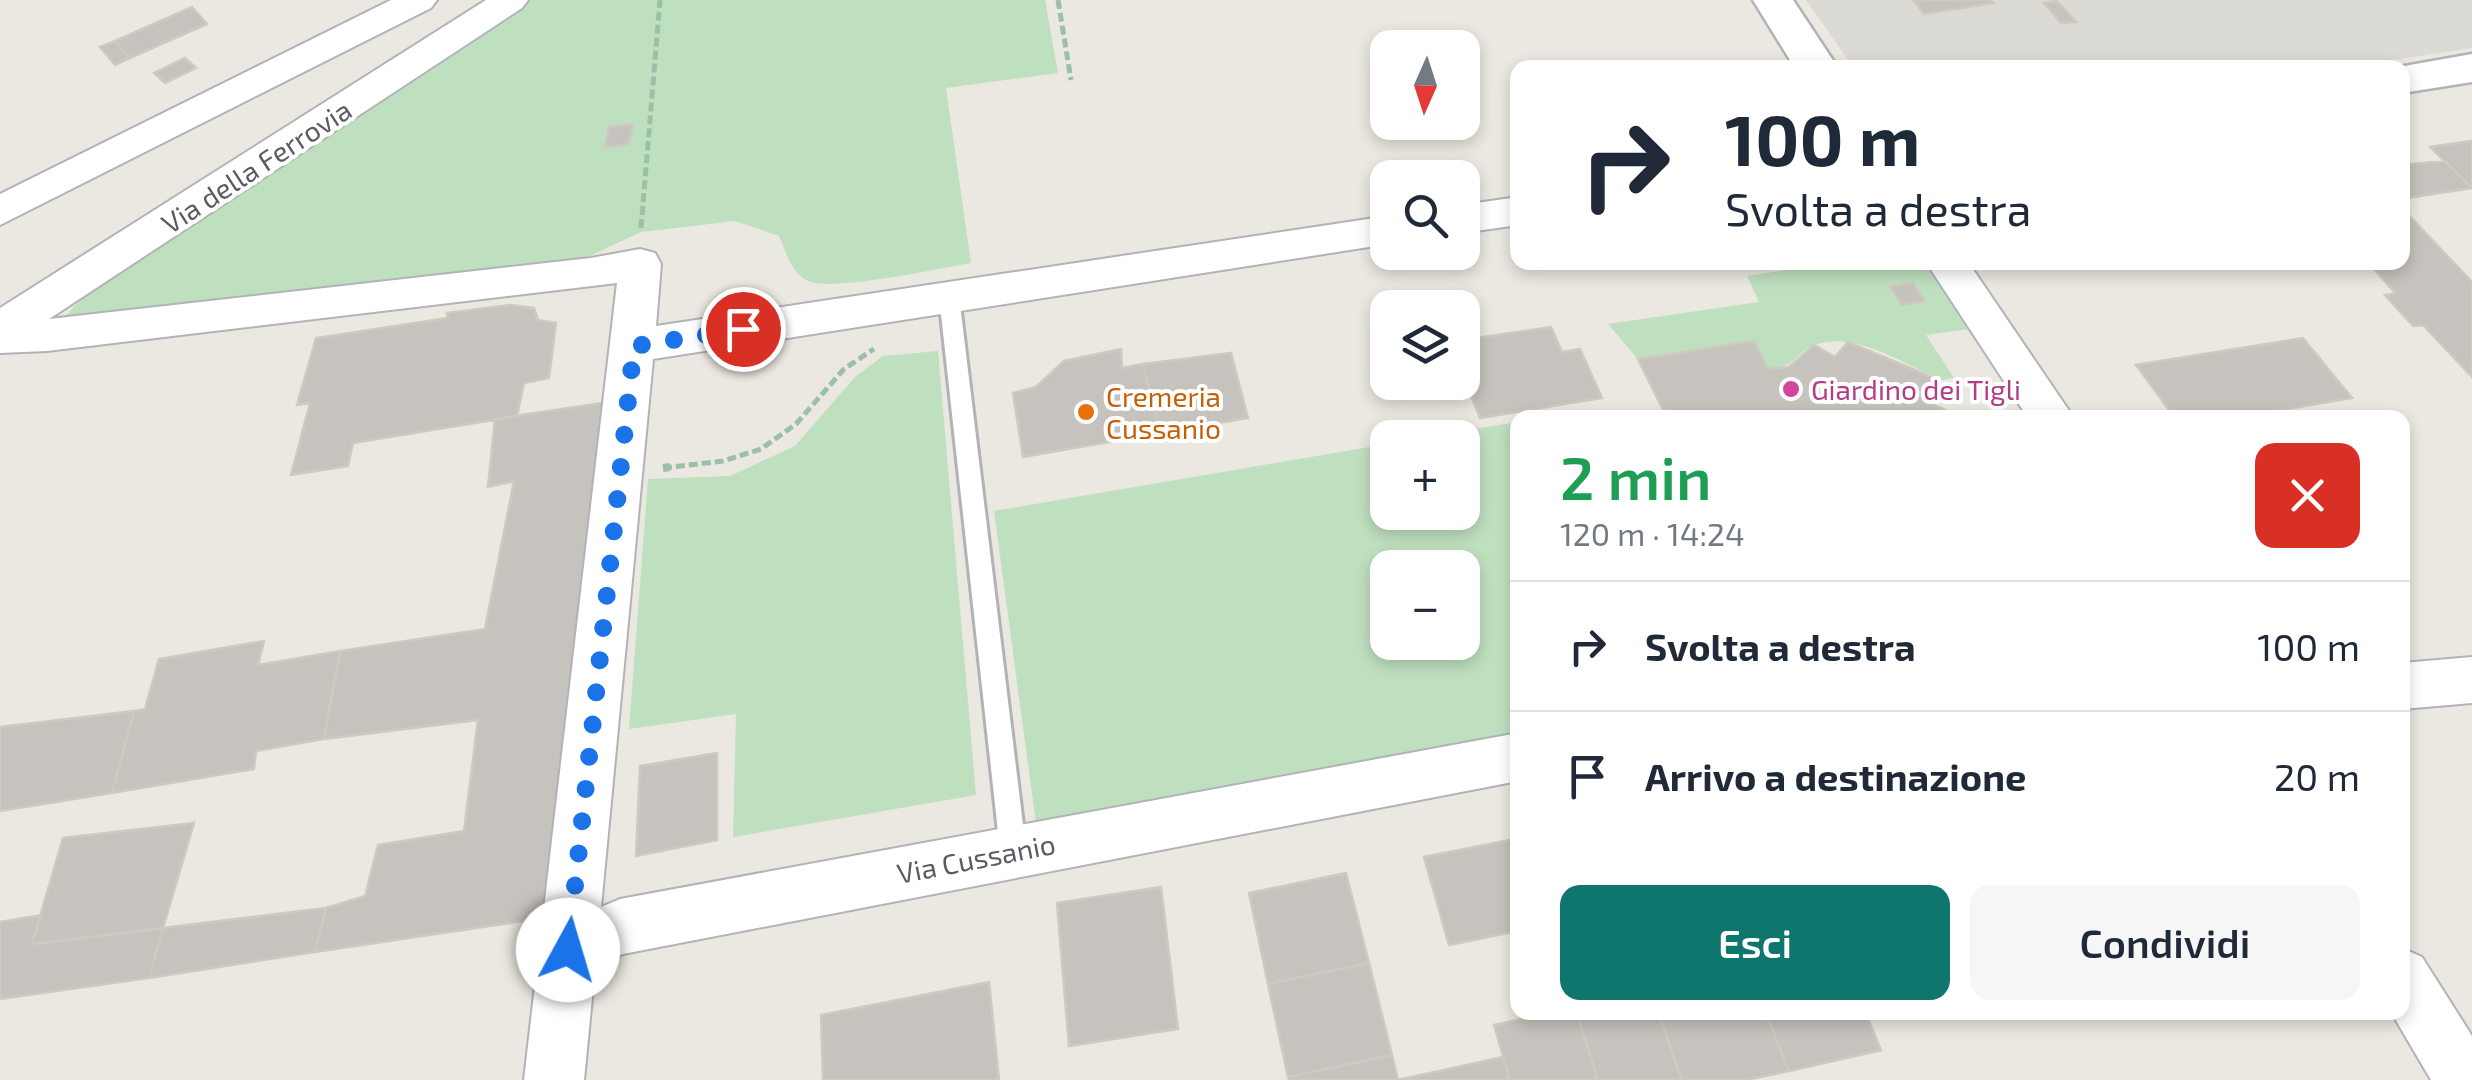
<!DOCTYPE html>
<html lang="it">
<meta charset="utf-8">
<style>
body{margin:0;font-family:"Exo 2",sans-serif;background:#f6f6f7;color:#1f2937;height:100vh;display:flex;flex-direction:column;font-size:38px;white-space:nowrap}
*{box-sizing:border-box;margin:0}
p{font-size:32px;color:#747a83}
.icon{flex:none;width:55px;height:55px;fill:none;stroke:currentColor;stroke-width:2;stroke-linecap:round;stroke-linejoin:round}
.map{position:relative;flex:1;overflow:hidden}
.details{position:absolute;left:1510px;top:410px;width:900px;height:610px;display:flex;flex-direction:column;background:#fff;border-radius:20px;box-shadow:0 5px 15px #0003}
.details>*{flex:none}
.banner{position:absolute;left:1510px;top:60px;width:900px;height:210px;border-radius:20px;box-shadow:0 5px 15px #0003;background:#fff;color:#1f2937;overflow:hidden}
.needle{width:65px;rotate:183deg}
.buttons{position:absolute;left:1370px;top:30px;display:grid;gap:20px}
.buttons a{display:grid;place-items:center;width:110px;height:110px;border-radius:20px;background:#fff;box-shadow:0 5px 15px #0003;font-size:50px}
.pin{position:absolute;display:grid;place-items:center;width:85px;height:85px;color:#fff;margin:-42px;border:5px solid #fff;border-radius:50%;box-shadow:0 2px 10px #0007}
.me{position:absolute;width:110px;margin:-55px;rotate:6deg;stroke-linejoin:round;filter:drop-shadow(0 0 8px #0008)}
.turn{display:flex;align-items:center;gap:35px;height:210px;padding:0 50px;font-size:45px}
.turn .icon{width:130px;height:130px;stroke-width:2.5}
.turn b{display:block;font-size:70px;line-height:85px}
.round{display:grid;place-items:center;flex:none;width:105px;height:105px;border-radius:20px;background:#f6f6f7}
.summary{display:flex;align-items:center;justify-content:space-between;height:170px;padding:0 50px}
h1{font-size:60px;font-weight:600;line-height:75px;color:#1e9e55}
.button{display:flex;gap:20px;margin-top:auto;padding:20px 50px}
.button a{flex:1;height:115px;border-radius:20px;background:#0f766e;color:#fff;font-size:40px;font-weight:600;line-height:115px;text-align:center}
.button a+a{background:#f6f6f7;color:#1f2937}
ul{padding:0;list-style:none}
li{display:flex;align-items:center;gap:30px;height:130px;padding:0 50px;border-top:2px solid #e0e1e3}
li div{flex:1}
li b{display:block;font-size:38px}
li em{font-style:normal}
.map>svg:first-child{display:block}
.industrial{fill:#dcdad5}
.green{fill:#bfe0bf;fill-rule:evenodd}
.building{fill:#c6c3be;stroke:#cecabf;stroke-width:2.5}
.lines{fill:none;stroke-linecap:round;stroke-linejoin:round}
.service-casing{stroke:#b1b3b7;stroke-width:6}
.minor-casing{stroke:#b1b3b7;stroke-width:4}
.tertiary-casing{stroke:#b1b3b7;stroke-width:5}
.path-far1{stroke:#9ac0a5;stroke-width:5;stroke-dasharray:9 4;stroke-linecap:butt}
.path{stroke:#9ac0a5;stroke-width:8;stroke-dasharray:11 5;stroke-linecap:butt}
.service{fill:#fff;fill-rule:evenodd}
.minor{fill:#fff;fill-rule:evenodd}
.tertiary{fill:#fff;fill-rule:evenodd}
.route{stroke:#1a73e8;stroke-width:18;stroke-dasharray:0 32.4}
.hotel-dot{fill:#d1479c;stroke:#fff;stroke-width:4}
.food-dot{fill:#e8710a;stroke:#fff;stroke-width:4}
.labels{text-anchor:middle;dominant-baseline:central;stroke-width:8;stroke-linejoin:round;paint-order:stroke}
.street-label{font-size:28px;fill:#595c60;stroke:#fff}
.hotel-label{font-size:28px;fill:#b23c85;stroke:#fff;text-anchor:start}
.food-label{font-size:28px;fill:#c56008;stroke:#fff;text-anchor:start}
</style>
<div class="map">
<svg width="2472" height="1080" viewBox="0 0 2472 1080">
<rect width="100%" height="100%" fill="#eae8e0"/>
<path class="industrial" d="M1806,0H2472V48L2341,68L1853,67Z"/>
<path class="green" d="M529,0H1045L1058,73L946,88L971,263C939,268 834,292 808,281C791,273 786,252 779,236L735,221L641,232L583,259L60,322L101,278Z
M1924,262L1969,329L1926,335L1954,378L1941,380C1906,365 1854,330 1815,345C1793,354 1799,366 1768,369L1754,341L1638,359L1608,324L1759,302L1747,276L1831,263Z
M938,351L976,795L733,837L736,714L629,729L648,479L730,476L795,446L855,377L883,356Z
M1517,422V737L1037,831L994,511L1387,444L1388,512H1462V438L1427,437ZM1388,568H1462V642H1388Z"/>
<path class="building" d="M1913,0H1991L1993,3L1924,14Z
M2057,1L2076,22L2061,23L2044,3Z
M192,7L207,24L130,58L115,41Z
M115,41L130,58L115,65L100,47Z
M185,58L196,68L165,83L154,73Z
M633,124L629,144L605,147L609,127Z
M2472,141V188L2430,147Z
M2445,161L2472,188L2402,199V165Z
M2402,208L2472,282V377L2423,325L2413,326L2385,295L2395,293L2368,262H2402Z
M1913,283L1925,301L1901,305L1890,287Z
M510,305L534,308L538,320L556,323L549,378L524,383L517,416L353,443L348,466L291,475L310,403L297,405L316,338L448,318L447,313Z
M1551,327L1562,352L1580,349L1602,398L1480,418L1462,372V340Z
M2303,338L2352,398L2235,418H2175L2136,365Z
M1754,341L1768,369L1789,367L1814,345L1835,357L1848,342L1934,378L1924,400L1962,418H1667L1638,359Z
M1121,349L1122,368L1143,364L1160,433L1023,457L1013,393L1036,387L1064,361Z
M1231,353L1248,418L1160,433L1143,364Z
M609,402L556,916L315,952L326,908L365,896L378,845L464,831L478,720L324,739L340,651L485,629L514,481L488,487L495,419Z
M264,641L258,665L340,651L324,739L256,751L254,769L112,793L134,711L145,709L159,659Z
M134,711L112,793L0,811V727Z
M717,753V840L636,856L640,766Z
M194,823L163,928L32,944L63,838Z
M1515,839L1518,931L1449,945L1424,857Z
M1346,873L1369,963L1268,984L1249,893Z
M1161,887L1178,1029L1069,1046L1057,903Z
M326,908L315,952L149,978L163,928Z
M41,915L32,944L163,928L149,978L0,999V922Z
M1369,963L1392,1055L1288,1077L1268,984Z
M989,982L999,1080H823L821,1015Z
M1553,1012H1576L1598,1080H1510L1494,1025Z
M1576,1012H1658L1682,1080H1598Z
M1691,1012H1765L1789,1071L1746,1080H1682L1660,1019Z
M1765,1012H1865L1881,1050L1789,1071Z
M1392,1055L1398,1080H1289L1288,1077Z
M1503,1057L1510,1080H1398Z"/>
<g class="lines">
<g class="service-casing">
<path id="service" d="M949,289L959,296L1026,850L1022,859L1013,862L1004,859L1000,850L939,296Z"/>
</g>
<g class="minor-casing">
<path id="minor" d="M391,0H437L431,8L0,225V194Z
M486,0H528L522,8L49,319L591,258L640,249L655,253L661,264L656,326L1388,216V244L653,359L601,907L620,899L1518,733V781L623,954L595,967L584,1080H524L617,283L47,351L0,353V308Z
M1518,197V225L1462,233V205Z
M1926,262H1968L2074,418H2028Z
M2472,657V703L2402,709V663Z
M2402,948L2422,957L2472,1036V1080H2431L2391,1012H2402Z"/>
</g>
<g class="tertiary-casing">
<path id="tertiary" d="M1753,0H1793L1838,68H1795Z
M2472,54V82L2402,93V68H2393Z"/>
</g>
<path class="path-far1" d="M1058,0L1071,80
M641,228L660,0
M663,468L723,461L761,449L796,424L844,369L874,349"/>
<path class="path" d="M663,468L670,467"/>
<use href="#service" class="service"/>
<use href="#minor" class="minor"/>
<use href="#tertiary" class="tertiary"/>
</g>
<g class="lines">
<path class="route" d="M568,950L634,346L743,329"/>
</g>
<circle class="hotel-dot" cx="1791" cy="389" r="10"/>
<circle class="food-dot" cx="1086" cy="412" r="10"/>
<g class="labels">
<g class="street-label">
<text transform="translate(256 166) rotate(-33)">Via della Ferrovia</text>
<text transform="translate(976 858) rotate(-11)">Via Cussanio</text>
</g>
<g class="hotel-label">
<text x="1811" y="389">Giardino dei Tigli</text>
</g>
<g class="food-label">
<text x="1106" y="396">Cremeria<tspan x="1106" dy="32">Cussanio</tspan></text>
</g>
</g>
</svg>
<div class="buttons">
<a><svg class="needle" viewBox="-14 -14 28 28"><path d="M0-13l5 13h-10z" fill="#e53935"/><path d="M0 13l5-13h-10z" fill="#747a83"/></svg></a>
<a><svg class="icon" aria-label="search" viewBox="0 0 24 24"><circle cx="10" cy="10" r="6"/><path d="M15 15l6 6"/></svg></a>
<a><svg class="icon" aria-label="layers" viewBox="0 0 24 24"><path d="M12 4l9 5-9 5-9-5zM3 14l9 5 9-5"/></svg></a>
<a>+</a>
<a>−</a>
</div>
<div class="pin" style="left:743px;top:329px;background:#d93025"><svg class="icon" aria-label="arrive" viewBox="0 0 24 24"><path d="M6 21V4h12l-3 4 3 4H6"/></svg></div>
<svg class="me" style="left:568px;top:950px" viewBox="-20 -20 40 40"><circle r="19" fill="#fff"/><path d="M0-13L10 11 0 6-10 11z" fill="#1a73e8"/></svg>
<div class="banner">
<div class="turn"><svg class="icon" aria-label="right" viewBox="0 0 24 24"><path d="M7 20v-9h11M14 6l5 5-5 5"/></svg><div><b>100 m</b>Svolta a destra</div></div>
</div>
<section class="details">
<div class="summary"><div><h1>2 min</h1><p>120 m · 14:24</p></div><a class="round" style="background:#d93025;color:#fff"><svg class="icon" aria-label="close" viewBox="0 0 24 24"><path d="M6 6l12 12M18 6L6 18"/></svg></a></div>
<ul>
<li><svg class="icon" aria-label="right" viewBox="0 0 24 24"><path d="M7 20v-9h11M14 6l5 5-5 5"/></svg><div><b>Svolta a destra</b></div><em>100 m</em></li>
<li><svg class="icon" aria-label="arrive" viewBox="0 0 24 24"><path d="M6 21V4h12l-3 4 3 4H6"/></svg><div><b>Arrivo a destinazione</b></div><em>20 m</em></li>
</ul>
<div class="button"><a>Esci</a><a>Condividi</a></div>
</section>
</div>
